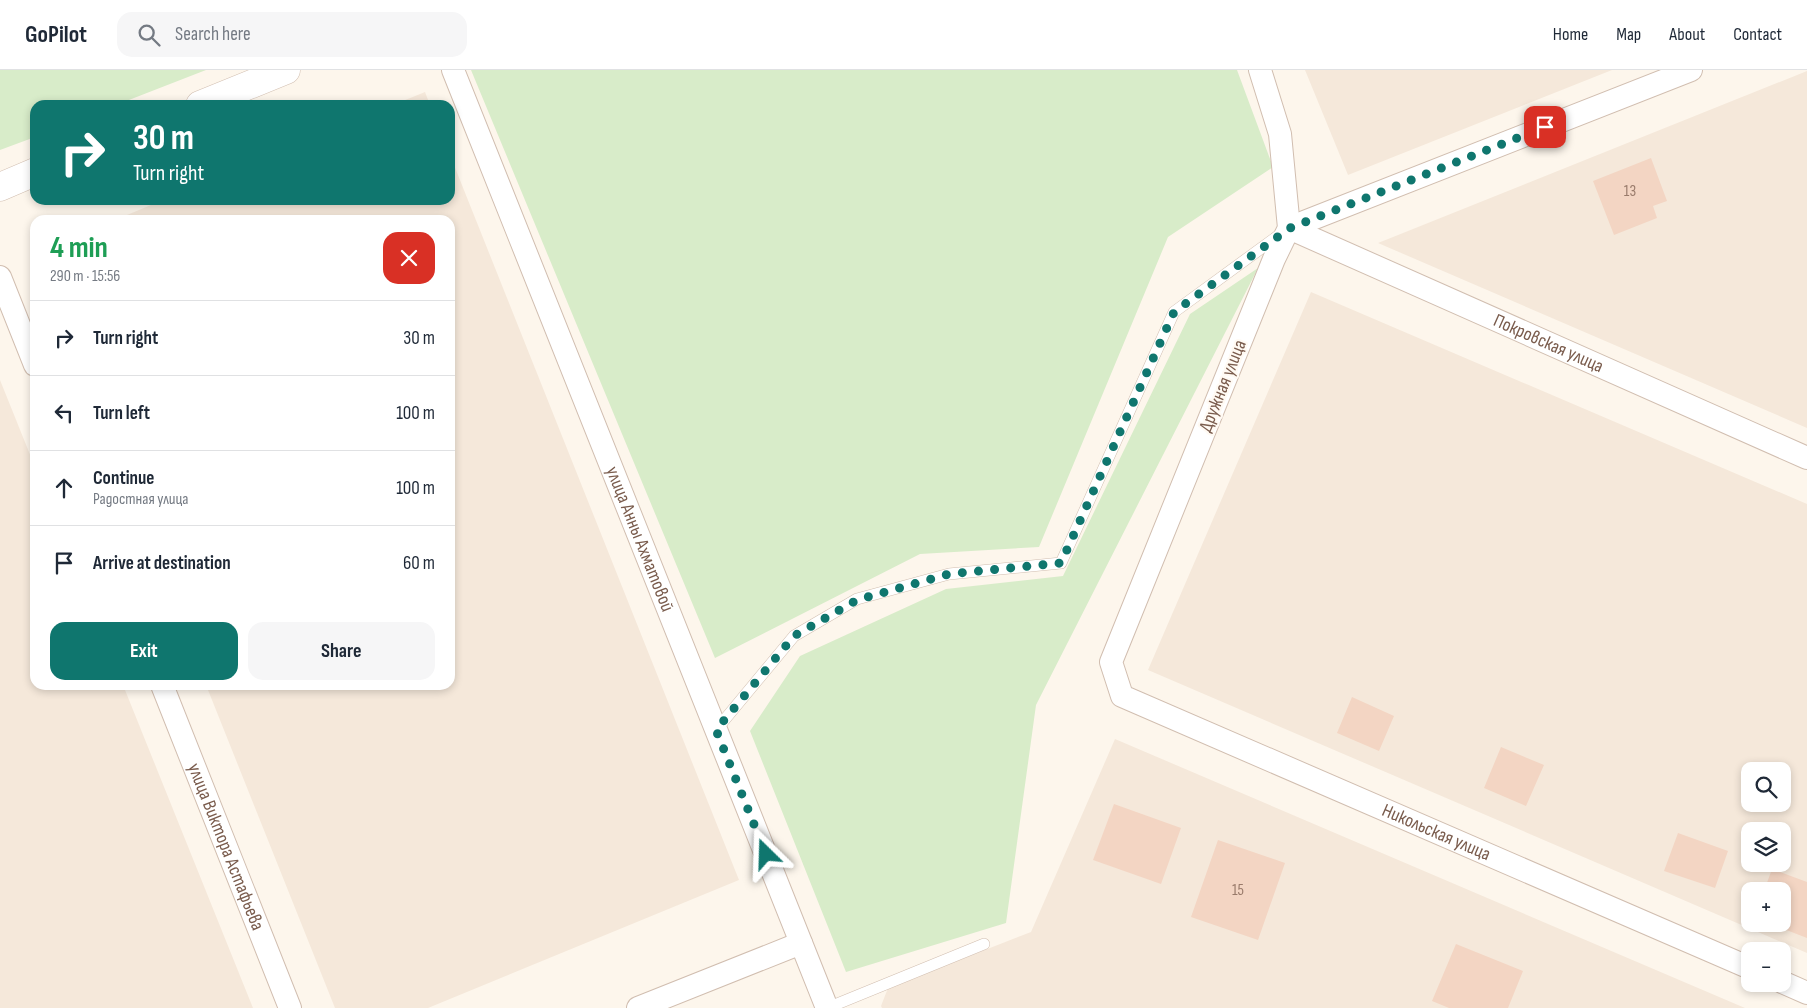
<!DOCTYPE html>
<meta charset="utf-8">
<style>
body{margin:0;font-family:"Sofia Sans Condensed",sans-serif;background:#f6f6f7;color:#1f2937;height:100vh;display:flex;flex-direction:column;font-size:19px;white-space:nowrap}
*{box-sizing:border-box;margin:0}
p{font-size:16px;color:#747a83}
.icon{flex:none;width:28px;height:28px;fill:none;stroke:currentColor;stroke-width:2;stroke-linecap:round;stroke-linejoin:round}
.map{position:relative;flex:1;overflow:hidden}
.panel{position:absolute;left:30px;top:145px;width:425px;height:475px;display:flex;flex-direction:column;background:#fff;border-radius:15px;box-shadow:0 2px 8px #0003}
.panel>*{flex:none}
.top-card{position:absolute;left:30px;top:30px;width:425px;height:105px;border-radius:15px;box-shadow:0 2px 8px #0003;background:#0f766e;color:#fff;overflow:hidden}
.buttons{position:absolute;left:1741px;top:692px;display:grid;gap:10px}
.buttons a{display:grid;place-items:center;width:50px;height:50px;border-radius:10px;background:#fff;box-shadow:0 2px 8px #0003;font-size:25px}
.pin{position:absolute;display:grid;place-items:center;width:42px;height:42px;color:#fff;margin:-21px;border-radius:10px;box-shadow:0 2px 8px #0006}
.me{position:absolute;width:55px;margin:-28px;rotate:338deg;stroke-linejoin:round;filter:drop-shadow(0 0 4px #0008)}
.turn{display:flex;align-items:center;gap:18px;height:105px;padding:0 20px;font-size:22px}
.turn .icon{width:65px;height:65px;stroke-width:2.5}
.turn b{display:block;font-size:35px;line-height:42px}
.round{display:grid;place-items:center;flex:none;width:52px;height:52px;border-radius:15px;background:#f6f6f7}
.headline{display:flex;align-items:center;justify-content:space-between;height:85px;padding:0 20px}
h1{font-size:30px;font-weight:700;line-height:38px;color:#1e9e55}
.cta{display:flex;gap:10px;margin-top:auto;padding:10px 20px}
.cta a{flex:1;height:58px;border-radius:15px;background:#0f766e;color:#fff;font-size:20px;font-weight:700;line-height:58px;text-align:center}
.cta a+a{background:#f6f6f7;color:#1f2937}
ul{padding:0;list-style:none}
li{display:flex;align-items:center;gap:15px;height:75px;padding:0 20px;border-top:1px solid #e0e1e3}
li div{flex:1}
li b{display:block;font-size:19px}
li em{font-style:normal}
header{display:flex;align-items:center;gap:30px;box-sizing:border-box;height:70px;padding:0 25px;background:#fff;border-bottom:1px solid #e0e1e3}
header strong{font-size:24px}
nav{display:flex;gap:28px;margin-inline-start:auto;font-size:18px}
.search{width:350px;height:45px;background:#f6f6f7;display:flex;align-items:center;gap:12px;box-sizing:border-box;padding:0 18px;border-radius:15px;color:#747a83;font-size:19px}
.map>svg:first-child{display:block}
.residential{fill:#f5e8da;fill-rule:evenodd}
.green{fill:#d8ecc9}
.building{fill:#f3d5c3}
.lines{fill:none;stroke-linecap:round;stroke-linejoin:round}
.service-casing{stroke:#d1beb0;stroke-width:12}
.minor-casing{stroke:#d1beb0;stroke-width:24}
.tertiary-casing{stroke:#d1beb0;stroke-width:29}
.service{stroke:#fff;stroke-width:11}
.minor{stroke:#fff;stroke-width:22}
.tertiary{stroke:#fff;stroke-width:28}
.route{stroke:#0f766e;stroke-width:9;stroke-dasharray:0 16.2}
.labels{text-anchor:middle;dominant-baseline:central;stroke-width:4.5;stroke-linejoin:round;paint-order:stroke}
.number-label{font-size:16px;fill:#987a6a}
.street-label{font-size:19px;fill:#7a5c4d;stroke:#fffaf3}
</style>
<header>
<strong>GoPilot</strong>
<div class="search"><svg class="icon" aria-label="search" viewBox="0 0 24 24"><circle cx="10" cy="10" r="6"/><path d="M15 15l6 6"/></svg>Search here</div>
<nav><a>Home</a><a>Map</a><a>About</a><a>Contact</a></nav>
</header>
<div class="map">
<svg width="1807" height="938" viewBox="0 0 1807 938">
<rect width="100%" height="100%" fill="#fdf6ec"/>
<path class="residential" d="M1305,0H1612L1348,105Z
M1807,1V358L1378,173Z
M425,22L430,35H393Z
M450,85L739,810L428,938H335L206,615H450V150H115L163,130H450Z
M1311,222L1807,434V883L1148,600ZM1750,701H1782V734H1750ZM1750,761H1782V794H1750ZM1750,821H1782V854H1750Z
M0,310L35,397V615H123L253,938H0Z
M1115,669L1745,938H882L881,936L888,918L1031,862Z"/>
<path class="green" d="M0,0H206L116,35H35V67L0,80Z
M471,0H1237L1273,97L1168,167L1039,477L920,484L715,588Z
M1258,198L1036,635L1006,853L846,902L750,661L800,586L946,519L1063,506L1190,244Z"/>
<path class="building" d="M1651,88L1667,131L1653,136L1657,148L1614,165L1593,111Z
M1352,627L1394,646L1379,681L1337,663Z
M1501,677L1544,695L1526,736L1484,718Z
M1114,734L1181,758L1161,814L1093,790Z
M1678,763L1728,781L1715,818L1664,801Z
M1218,770L1285,793L1258,870L1191,847Z
M1772,799L1807,812V868L1771,854H1782V821H1764Z
M1456,874L1523,901L1508,938H1449L1432,931Z"/>
<g class="lines">
<g class="service-casing">
<path id="service" d="M716,660L794,566L857,529L949,504L1061,493L1174,242L1282,163
M827,938L984,874"/>
</g>
<g class="minor-casing">
<g id="minor">
<path id="s1" d="M453,0L827,938"/>
<path id="s2" d="M1260,0L1280,64L1289,158L1274,189L1111,592L1122,626L1750,898"/>
<path id="s3" d="M1289,158L1807,388"/>
<path d="M1289,158L1691,0"/>
<path d="M0,207L35,295"/>
<path id="s4" d="M162,615L290,938"/>
<path d="M1782,912L1807,923"/>
<path d="M638,938L801,873"/>
</g>
</g>
<g class="tertiary-casing">
<path id="tertiary" d="M200,35L286,0
M0,117L35,102"/>
</g>
<use href="#service" class="service"/>
<use href="#minor" class="minor"/>
<use href="#tertiary" class="tertiary"/>
</g>
<g class="lines">
<path class="route" d="M766,784L716,660L794,566L857,530L949,504L1061,493L1174,242L1290,158L1545,57"/>
</g>
<g class="labels">
<g class="number-label">
<text x="1630" y="121">13</text>
<text x="1238" y="820">15</text>
</g>
<g class="street-label">
<text stroke="none"><textPath href="#s3" startOffset="284">Покровская улица</textPath></text>
<text transform="translate(1223 316) rotate(-68)">Дружная улица</text>
<text stroke="none"><textPath href="#s1" startOffset="505">улица Анны Ахматовой</textPath></text>
<text stroke="none"><textPath href="#s2" startOffset="1009">Никольская улица</textPath></text>
<text stroke="none"><textPath href="#s4" startOffset="174">улица Виктора Астафьева</textPath></text>
</g>
</g>
</svg>
<div class="buttons">
<a><svg class="icon" aria-label="search" viewBox="0 0 24 24"><circle cx="10" cy="10" r="6"/><path d="M15 15l6 6"/></svg></a>
<a><svg class="icon" aria-label="layers" viewBox="0 0 24 24"><path d="M12 4l9 5-9 5-9-5zM3 14l9 5 9-5"/></svg></a>
<a>+</a>
<a>−</a>
</div>
<div class="pin" style="left:1545px;top:57px;background:#d93025"><svg class="icon" aria-label="arrive" viewBox="0 0 24 24"><path d="M6 21V4h12l-3 4 3 4H6"/></svg></div>
<svg class="me" style="left:766px;top:784px" viewBox="-20 -20 40 40"><path d="M0-17L14 15 0 8-14 15z" fill="#0f766e" stroke="#fff" stroke-width="4"/></svg>
<div class="top-card">
<div class="turn"><svg class="icon" aria-label="right" viewBox="0 0 24 24"><path d="M7 20v-9h11M14 6l5 5-5 5"/></svg><div><b>30 m</b>Turn right</div></div>
</div>
<section class="panel">
<div class="headline"><div><h1>4 min</h1><p>290 m · 15:56</p></div><a class="round" style="background:#d93025;color:#fff"><svg class="icon" aria-label="close" viewBox="0 0 24 24"><path d="M6 6l12 12M18 6L6 18"/></svg></a></div>
<ul>
<li><svg class="icon" aria-label="right" viewBox="0 0 24 24"><path d="M7 20v-9h11M14 6l5 5-5 5"/></svg><div><b>Turn right</b></div><em>30 m</em></li>
<li><svg class="icon" aria-label="left" viewBox="0 0 24 24"><path d="M17 20v-9H6M10 6l-5 5 5 5"/></svg><div><b>Turn left</b></div><em>100 m</em></li>
<li><svg class="icon" aria-label="ahead" viewBox="0 0 24 24"><path d="M12 20V5M6 11l6-6 6 6"/></svg><div><b>Continue</b><p>Радостная улица</p></div><em>100 m</em></li>
<li><svg class="icon" aria-label="arrive" viewBox="0 0 24 24"><path d="M6 21V4h12l-3 4 3 4H6"/></svg><div><b>Arrive at destination</b></div><em>60 m</em></li>
</ul>
<div class="cta"><a>Exit</a><a>Share</a></div>
</section>
</div>
